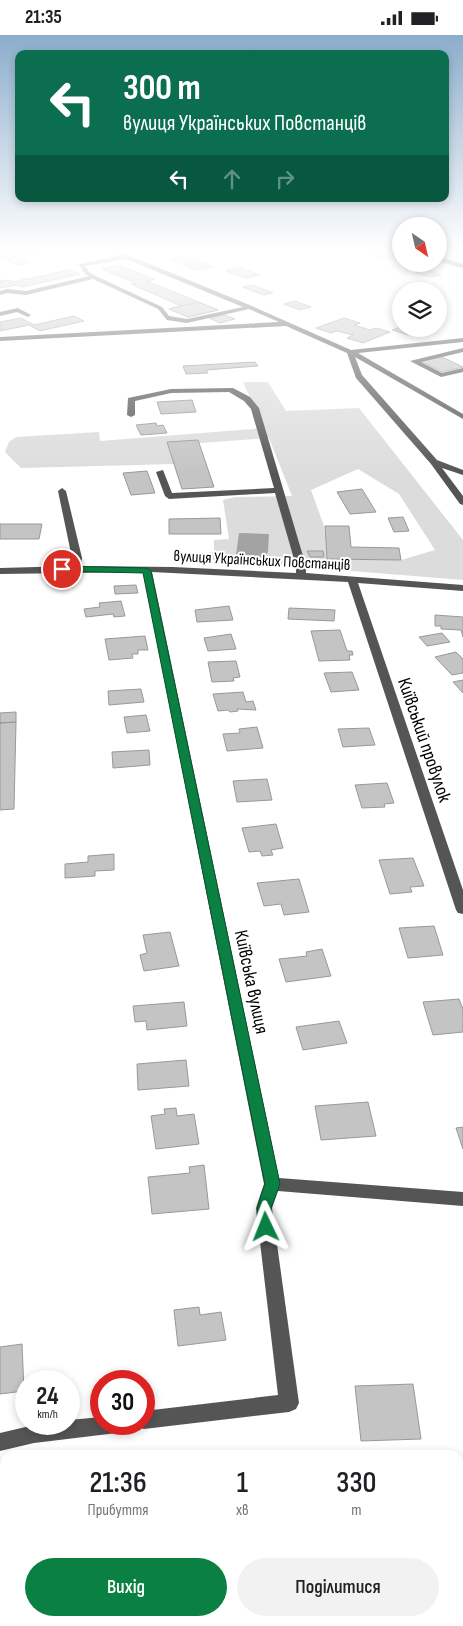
<!DOCTYPE html>
<html lang="uk">
<meta charset="utf-8">
<style>
body{margin:0;font-family:"Sofia Sans Condensed",sans-serif;background:#f2f2f2;color:#202124;height:100vh;display:flex;flex-direction:column;font-size:19px;white-space:nowrap}
*{box-sizing:border-box;margin:0}
p{font-size:16px;color:#757577}
.icon{flex:none;width:28px;height:28px;fill:none;stroke:currentColor;stroke-width:2;stroke-linecap:round;stroke-linejoin:round}
.map{position:relative;flex:1;overflow:hidden}
.sheet{position:absolute;left:0px;top:1415px;width:464px;height:176px;display:flex;flex-direction:column;background:#fff;border-radius:15px 15px 0 0;box-shadow:0 2px 8px #0003}
.sheet>*{flex:none}
.guide{position:absolute;left:15px;top:15px;width:434px;height:152px;border-radius:10px;box-shadow:0 2px 8px #0003;background:#0b6e4f;color:#fff;overflow:hidden}
.needle{width:32px;rotate:146deg}
.controls{position:absolute;left:392px;top:182px;display:grid;gap:10px}
.controls a{display:grid;place-items:center;width:55px;height:55px;border-radius:50%;background:#fff;box-shadow:0 2px 8px #0003;font-size:25px}
.speed{position:absolute;left:15px;top:1335px;display:flex;gap:10px;font-size:25px;font-weight:700;text-align:center}
.speed>*{display:grid;place-content:center;width:65px;height:65px;border-radius:50%;background:#fff;box-shadow:0 2px 8px #0003;line-height:1}
.speed small{font-size:12px;font-weight:400}
.speed .limit{border:8px solid #d22;background:#fff;color:#111}
.pin{position:absolute;display:grid;place-items:center;width:42px;height:42px;color:#fff;margin:-21px;border:2px solid #fff;border-radius:50%;box-shadow:0 1px 5px #0007}
.me{position:absolute;width:55px;margin:-28px;rotate:358deg;stroke-linejoin:round;filter:drop-shadow(0 0 4px #0008)}
.turn{display:flex;align-items:center;gap:18px;height:105px;padding:0 25px;font-size:22px}
.turn .icon{width:65px;height:65px;stroke-width:2.5}
.turn b{display:block;font-size:35px;line-height:42px}
.lanes{display:flex;align-items:center;height:48px;padding:0 25px;background:#0003;justify-content:center;gap:25px;direction:ltr}
.lanes .off{opacity:.35}
.eta{display:flex;justify-content:space-evenly;align-items:center;height:85px;text-align:center}
.eta b{font-size:30px;font-weight:600;line-height:35px}
.primary-button{display:flex;gap:10px;margin-top:auto;padding:10px 25px}
.primary-button a{flex:1;height:58px;border-radius:30px;background:#0b8043;color:#fff;font-size:20px;font-weight:600;line-height:58px;text-align:center}
.primary-button a+a{background:#f2f2f2;color:#202124}
.status{display:flex;justify-content:space-between;align-items:center;height:35px;padding:0 25px;background:#fff;direction:ltr}
.status svg{height:14px;fill:currentColor}
.map>svg:first-child{display:block}
.green{fill:#dcdcdc;fill-rule:evenodd}
.water{fill:#a3a3a3}
.building{fill:#c4c4c4;stroke:#999}
.lines{fill:none;stroke-linecap:round;stroke-linejoin:round}
.major-casing{stroke:#dbdbdb;stroke-width:3}
.minor{fill:#555;fill-rule:evenodd}
.major{fill:#000;fill-rule:evenodd}
.route{fill:#0b8043;stroke:#07532c}
.labels{text-anchor:middle;dominant-baseline:central;stroke-width:4;stroke-linejoin:round;paint-order:stroke}
.far-street-label{font-size:16px;fill:#000;stroke:#fff}
.street-label{font-size:19px;fill:#000;stroke:#fff}
</style>
<div class="status"><b>21:35</b><svg viewBox="0 0 49 12"><path d="M0 12V9h3v3zM5 12V6h3v6zM10 12V3h3v9zM15 12V0h3v12zM26 1h20v11H26zM47 4h2v5h-2z"/></svg></div>
<div class="map">
<svg width="463" height="1591" viewBox="0 0 463 1591">
<rect width="100%" height="100%" fill="#fff"/>
<path class="green" d="M243,347H268L286,376L359,373L463,505V545L204,524L207,518L214,517V505L229,504L223,465L235,462L292,461L269,403L199,408H167L174,429L21,433L5,417L9,407L16,402L99,397L100,406L264,393ZM358,434L399,459L435,515L401,525L327,524L324,491L311,455Z"/>
<path class="water" d="M239,498L269,499L268,517L265,522L245,524L236,520Z"/>
<path class="building" d="M6,216H36L12,221L20,222L31,227L17,230L6,224L0,226V219L8,217Z
M376,217L385,218L391,221L379,223L368,218Z
M187,221L213,232L196,235L170,224Z
M119,230L154,244L147,246L218,275L188,282L169,274L181,271L131,249L136,248L102,234Z
M240,232L260,240L246,243L226,236Z
M70,235L80,239L22,252L17,250L0,253V246L7,245L12,247Z
M430,235L441,240L431,242L415,238Z
M253,250L273,258L263,260L243,252Z
M295,266L311,272L300,275L284,269Z
M198,267L218,275L188,282L169,274Z
M225,280L235,284L220,288L209,283Z
M74,281L84,286L40,296L29,290L0,296V287L21,283L34,290Z
M344,283L360,288L354,290L370,295L376,293L390,297L363,308L347,303L353,300L337,296L331,298L316,293Z
M401,292V294L425,295L409,300L392,295Z
M442,322L463,332L442,337L421,326Z
M255,327L258,331L206,335L208,338L186,339L183,331Z
M192,365L196,377L161,379L157,367Z
M156,388L157,391L163,390L167,398L141,400L136,390Z
M198,405L214,452L182,454L167,407Z
M147,436L155,458L131,460L123,438Z
M362,454L376,477L350,479L337,457Z
M403,482L409,496L394,497L388,483Z
M220,483L221,499H169V484Z
M0,489H42L39,504H0Z
M325,491H349L351,512L399,513L401,525L327,524Z
M307,516H323L324,522H310Z
M136,550L138,558L115,559L114,551Z
M121,566L125,581L114,582L113,579L86,582L84,574L100,572L99,568Z
M229,571L233,585L197,587L195,575Z
M289,573L335,575L334,586L288,584Z
M435,580L463,582V602L461,595L441,594V591H435Z
M340,595L347,616H352L353,620H349L350,625L319,626L311,596Z
M442,598L450,607L427,611L419,602Z
M231,599L236,614L208,616L204,603Z
M145,601L148,615H138V619H132L133,623L109,625L105,604Z
M456,617L463,624V638L452,640L435,622Z
M236,626L240,642L233,643L234,646L212,647L208,627Z
M352,637L359,655L331,657L324,638Z
M463,645V658L453,647Z
M141,654L144,667L109,670L108,656Z
M243,657L246,667L253,666L256,675L237,674L238,676L230,677L228,675L218,676L213,659Z
M16,677V687L0,688V678Z
M146,680L150,696L127,698L124,682Z
M16,687L14,774L0,775V688Z
M257,692L263,713L227,716L223,699L240,698L239,694Z
M369,693L375,710L343,712L338,694Z
M149,715L150,730L113,733L112,717Z
M267,744L272,765L237,767L233,746Z
M387,748L394,768L384,769L385,772L362,773L355,750Z
M276,789L283,813L271,815L273,820L262,821L260,816L249,817L242,793Z
M114,819V835L95,836V841L65,843V829L88,827V821Z
M413,823L424,851L410,852L412,857L390,859L379,825Z
M299,844L309,877L284,880L281,869L264,871L257,848Z
M434,891L443,920L408,923L399,893Z
M170,897L179,931L144,936L140,920L147,918L143,900Z
M322,914L331,941L286,947L279,924L307,921L306,917Z
M459,964L463,974V997L433,1000L423,967Z
M184,967L187,991L147,995L146,986L135,987L133,971Z
M339,986L347,1008L303,1015L296,992Z
M186,1025L189,1051L138,1055L137,1029Z
M368,1067L376,1101L321,1105L315,1071Z
M176,1073L177,1081L194,1079L199,1109L156,1114L151,1081L165,1079L164,1074Z
M463,1092V1114L456,1093Z
M204,1130L209,1174L152,1179L148,1142L190,1138L189,1132Z
M199,1272L200,1280L221,1277L226,1305L178,1311L174,1275Z
M22,1309L24,1356L0,1359V1312Z
M413,1349L421,1404L361,1406L355,1351Z
M5,1427V1471L0,1472V1428Z
M79,1586H138V1591H79Z"/>
<g class="lines">
<g class="major-casing">
<path id="major" d="M439,222L463,229V233L439,226Z"/>
</g>
<path class="minor" d="M109,216H118L252,271L351,315L463,303V307L358,318L463,379V384L355,322L362,340L437,425L463,435V440L442,433L463,461V470L460,469L431,429L356,343L347,318L286,291L0,306V302L279,287L249,274L187,288L167,285L158,274L93,244L26,260L7,258L0,260V256L7,254L26,256L89,241L85,239L79,229L120,221ZM126,224L243,272L187,284L169,281L162,272L96,241L89,237L85,231Z
M18,273L31,280L28,282L17,277L0,281V277Z
M463,313V317L421,327L442,338L463,333V337L441,342L410,326Z
M233,353L250,362L259,373L306,531V538L463,550V556L358,548L463,855V879L458,878L456,875L348,547L152,537L279,1143L463,1157V1171L278,1156L272,1173L299,1368L296,1374L289,1377L144,1394L137,1392L136,1389H144V1376L278,1360L256,1173L264,1149L143,537L0,539V533L72,531V523L58,456L62,453L66,456L82,523L81,531L173,532L296,538V531L275,458L169,464L165,461L156,437L163,435L172,458L274,453L251,374L244,366L229,357L171,358L135,366V380L131,382L127,380L128,363L171,354Z
M101,1382V1389H127L124,1396L117,1398L34,1408L0,1416V1398L34,1390L69,1389V1385Z"/>
<use href="#major" class="major"/>
</g>
<linearGradient id="sky" x2="0" y2="1"><stop stop-color="#8cadcc"/><stop offset="0.49" stop-color="#fff"/><stop offset="1" stop-color="#fff" stop-opacity="0"/></linearGradient>
<rect width="463" height="439" fill="url(#sky)"/>
<path class="route" d="M62,531L147,533L151,536L280,1149L271,1173L274,1192L272,1197L266,1199L261,1197C253,1180 259,1165 265,1149L143,538L59,536L57,534Z"/>
<g class="labels">
<g class="far-street-label">
<text transform="translate(262 526) rotate(3)">вулиця Українських Повстанців</text>
</g>
<g class="street-label">
<text transform="translate(424 705) rotate(71)">Київський провулок</text>
<text transform="translate(251 947) rotate(78)">Київська вулиця</text>
</g>
</g>
</svg>
<div class="controls">
<a><svg class="needle" viewBox="-14 -14 28 28"><path d="M0-13l5 13h-10z" fill="#e53935"/><path d="M0 13l5-13h-10z" fill="#757577"/></svg></a>
<a><svg class="icon" aria-label="layers" viewBox="0 0 24 24"><path d="M12 4l9 5-9 5-9-5zM3 14l9 5 9-5"/></svg></a>
</div>
<div class="speed"><div>24<small>km/h</small></div><div class="limit">30</div></div>
<div class="pin" style="left:62px;top:534px;background:#d93025"><svg class="icon" aria-label="arrive" viewBox="0 0 24 24"><path d="M6 21V4h12l-3 4 3 4H6"/></svg></div>
<svg class="me" style="left:266px;top:1192px" viewBox="-20 -20 40 40"><path d="M0-17L14 15 0 8-14 15z" fill="#0b8043" stroke="#fff" stroke-width="4"/></svg>
<div class="guide">
<div class="turn"><svg class="icon" aria-label="left" viewBox="0 0 24 24"><path d="M17 20v-9H6M10 6l-5 5 5 5"/></svg><div><b>300 m</b>вулиця Українських Повстанців</div></div>
<div class="lanes"><svg class="icon" aria-label="left" viewBox="0 0 24 24"><path d="M17 20v-9H6M10 6l-5 5 5 5"/></svg><svg class="icon off" aria-label="ahead" viewBox="0 0 24 24"><path d="M12 20V5M6 11l6-6 6 6"/></svg><svg class="icon off" aria-label="right" viewBox="0 0 24 24"><path d="M7 20v-9h11M14 6l5 5-5 5"/></svg></div>
</div>
<section class="sheet">
<div class="eta">
<div><b>21:36</b><p>Прибуття</p></div>
<div><b>1</b><p>хв</p></div>
<div><b>330</b><p>m</p></div>
</div>
<div class="primary-button"><a>Вихід</a><a>Поділитися</a></div>
</section>
</div>
